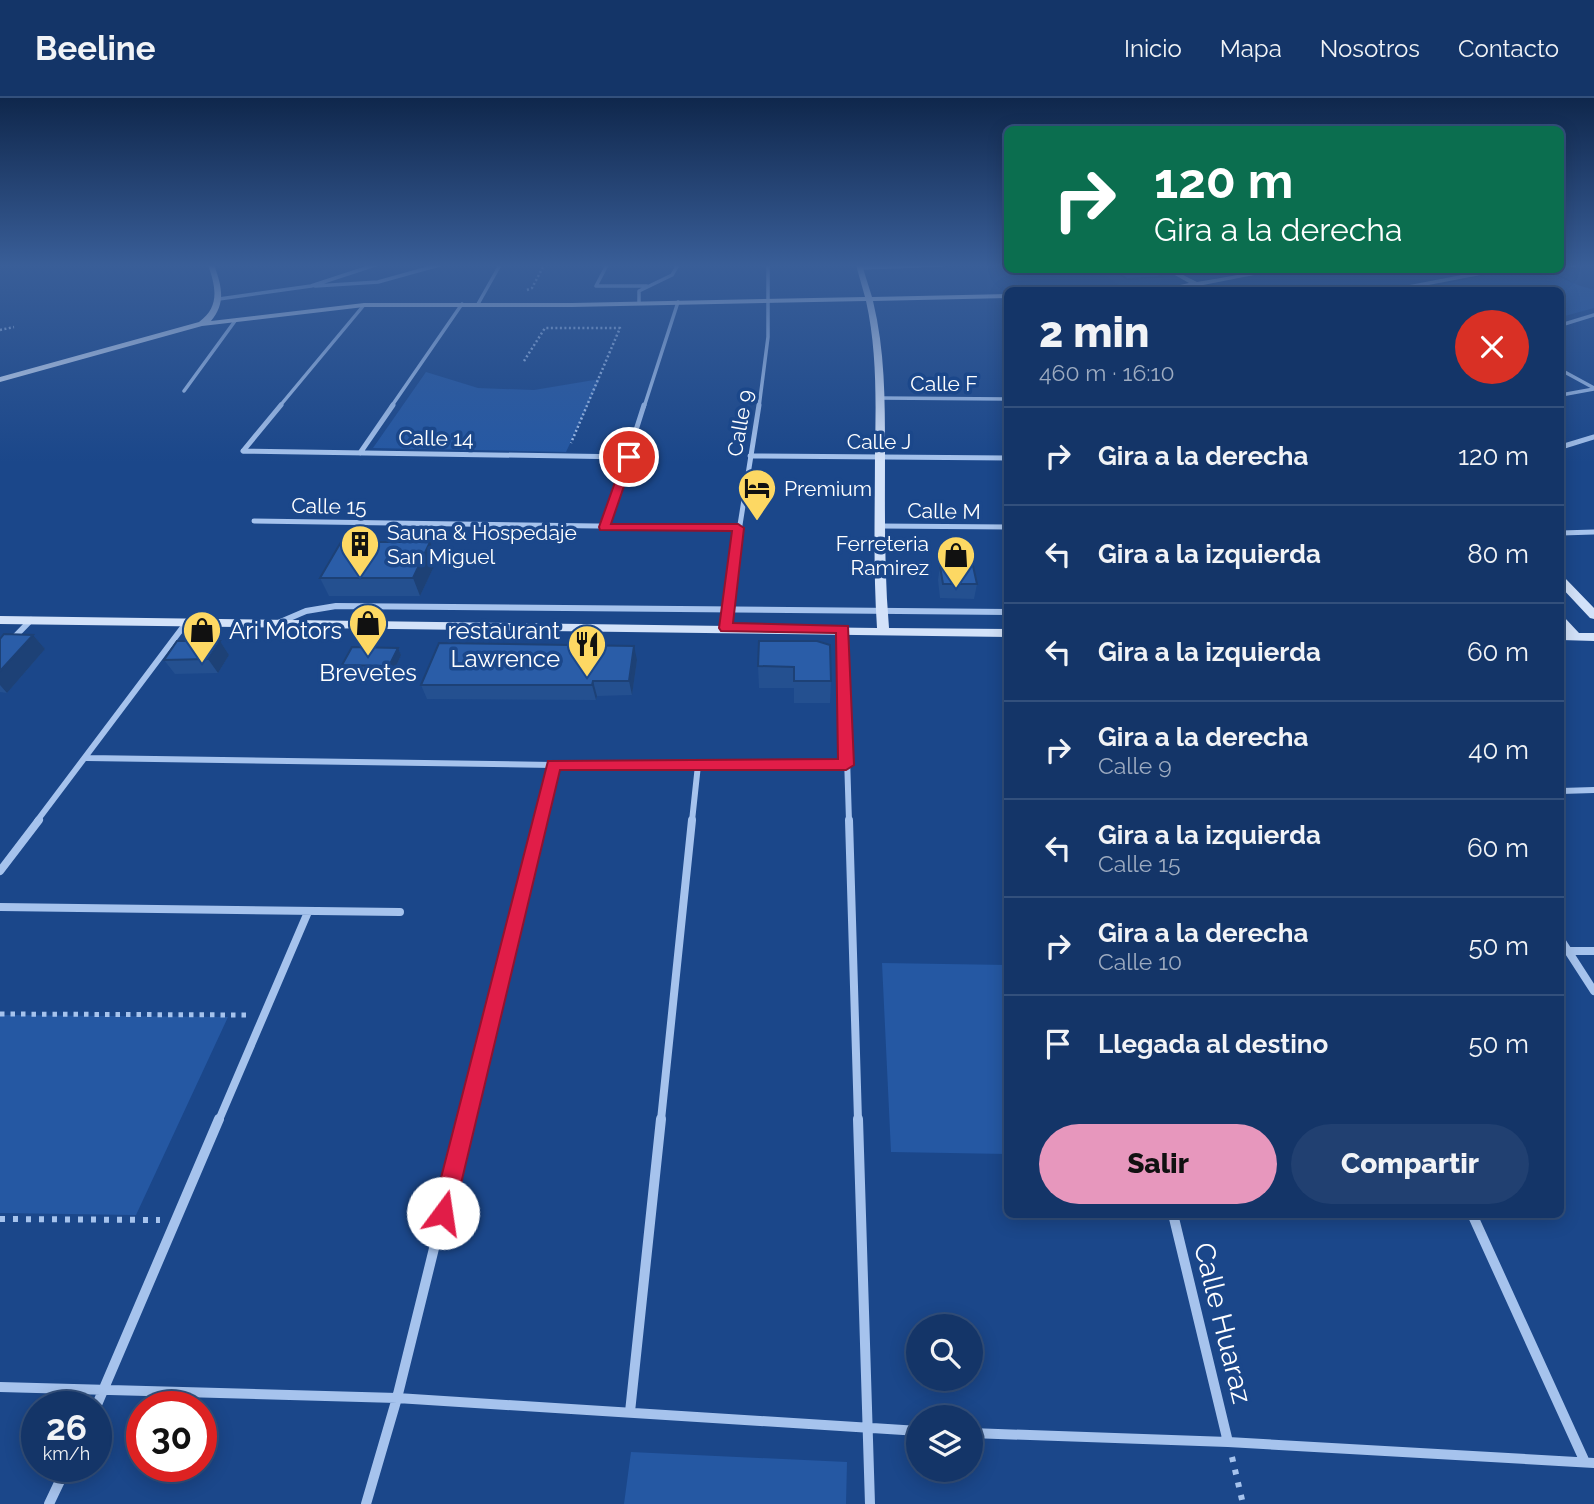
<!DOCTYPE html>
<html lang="es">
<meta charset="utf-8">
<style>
body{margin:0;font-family:Raleway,sans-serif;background:#214071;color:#f1f3f6;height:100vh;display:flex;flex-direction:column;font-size:26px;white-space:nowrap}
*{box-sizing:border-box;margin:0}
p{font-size:23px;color:#9dabc0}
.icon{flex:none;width:38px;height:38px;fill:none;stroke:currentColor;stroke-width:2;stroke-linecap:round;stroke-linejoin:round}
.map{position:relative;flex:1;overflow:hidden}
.details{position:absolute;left:1004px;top:189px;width:560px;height:931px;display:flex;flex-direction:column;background:#143568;border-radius:10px;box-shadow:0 4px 18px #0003,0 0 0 2px #33507c}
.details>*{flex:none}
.banner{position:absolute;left:1004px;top:28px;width:560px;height:147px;border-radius:10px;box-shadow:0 4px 18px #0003,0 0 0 2px #33507c;background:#0b6e4f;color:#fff;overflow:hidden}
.controls{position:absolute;left:906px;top:1216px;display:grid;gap:14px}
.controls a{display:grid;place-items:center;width:77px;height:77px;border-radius:50%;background:#143568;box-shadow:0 4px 18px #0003,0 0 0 2px #33507c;font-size:35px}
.speed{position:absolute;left:21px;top:1293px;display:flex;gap:14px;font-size:35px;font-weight:700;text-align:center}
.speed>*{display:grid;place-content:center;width:91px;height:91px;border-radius:50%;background:#143568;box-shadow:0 4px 18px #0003,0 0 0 2px #33507c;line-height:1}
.speed small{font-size:18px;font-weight:400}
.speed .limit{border:10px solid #d22;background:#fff;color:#111}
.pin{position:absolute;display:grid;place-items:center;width:60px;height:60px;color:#fff;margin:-30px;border:4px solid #fff;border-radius:50%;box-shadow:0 2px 7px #0007}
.me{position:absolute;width:77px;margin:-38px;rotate:14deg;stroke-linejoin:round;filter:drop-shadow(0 0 5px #0008)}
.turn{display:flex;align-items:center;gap:24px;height:147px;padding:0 35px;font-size:32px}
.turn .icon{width:91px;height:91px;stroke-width:2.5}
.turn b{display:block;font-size:49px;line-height:60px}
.round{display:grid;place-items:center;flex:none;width:74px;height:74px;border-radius:37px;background:#214071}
.summary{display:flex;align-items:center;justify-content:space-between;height:119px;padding:0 35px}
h1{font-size:42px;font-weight:800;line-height:52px}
.action{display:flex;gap:14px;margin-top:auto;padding:14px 35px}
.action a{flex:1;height:80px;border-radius:42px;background:#e797bd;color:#111;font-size:28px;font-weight:800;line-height:80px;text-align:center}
.action a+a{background:#214071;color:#f1f3f6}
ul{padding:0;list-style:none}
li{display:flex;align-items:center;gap:21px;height:98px;padding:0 35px;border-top:2px solid #33507c}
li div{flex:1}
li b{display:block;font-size:26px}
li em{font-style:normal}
header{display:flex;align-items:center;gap:42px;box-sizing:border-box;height:98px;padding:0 35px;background:#143568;border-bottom:2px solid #33507c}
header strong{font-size:33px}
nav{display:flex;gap:38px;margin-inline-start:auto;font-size:24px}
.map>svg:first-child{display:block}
.green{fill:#2558a3}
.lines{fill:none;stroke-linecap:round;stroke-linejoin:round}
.path-far2{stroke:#a6c3ed;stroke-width:2.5;stroke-dasharray:2 2.5;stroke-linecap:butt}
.path-far1{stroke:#a6c3ed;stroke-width:5;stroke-dasharray:4.5 6;stroke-linecap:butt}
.path{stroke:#a6c3ed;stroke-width:6;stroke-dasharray:5 8;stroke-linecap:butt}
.street-far4{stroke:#a6c3ed;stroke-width:3.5}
.street-far3{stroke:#a6c3ed;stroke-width:5}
.street-far2{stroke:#a6c3ed;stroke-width:6}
.street-far1{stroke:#a6c3ed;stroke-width:8}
.street{stroke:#a6c3ed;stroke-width:10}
.secondary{fill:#d3e2f9;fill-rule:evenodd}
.wall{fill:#245090}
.shaded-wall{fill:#1d4176}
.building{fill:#2a5da8;stroke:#1d4176;stroke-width:2}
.route{fill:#e11d48;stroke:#92132f;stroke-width:2}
.labels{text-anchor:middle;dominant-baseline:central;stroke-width:7;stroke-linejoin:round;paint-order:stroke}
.far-street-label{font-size:21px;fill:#fff;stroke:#1b478a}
.far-poi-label{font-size:21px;fill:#fff;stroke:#1b478a;text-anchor:start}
.poi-label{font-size:24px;fill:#fff;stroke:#1b478a;text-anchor:start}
.near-street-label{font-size:28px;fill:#fff;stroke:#1b478a}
</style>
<header>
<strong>Beeline</strong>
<nav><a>Inicio</a><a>Mapa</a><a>Nosotros</a><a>Contacto</a></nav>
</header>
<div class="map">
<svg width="1594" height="1406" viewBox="0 0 1594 1406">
<rect width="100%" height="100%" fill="#1b478a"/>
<path class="green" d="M1544,172L1575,186L1594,192V210L1561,219V192H1415L1500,174Z
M426,274L478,290L534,292L600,281L566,354L373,350Z
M882,865L1008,867V1056L891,1054Z
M0,917L228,919L136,1117L0,1115Z
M631,1354L847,1364L846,1406H624Z"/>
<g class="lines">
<path class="path-far2" d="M527,192L532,190L544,167
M0,232L14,229
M524,263L545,230H620L571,345"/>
<path class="path-far1" d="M0,916L248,917"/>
<path class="path" d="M0,1121L160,1122
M1232,1359L1243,1406"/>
<path class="street-far4" d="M607,167L596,188H647
M1561,168L1575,167
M860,170L942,167
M315,188L378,184L439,167
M1393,192L1492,173L1518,172
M219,201L311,188L375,167
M639,204V193L672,177L678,167
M478,206L500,167
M1561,227L1594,217
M1561,272L1594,290
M184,293L235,223
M1561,297L1594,291
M880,300L1008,301
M279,309L364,207
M391,309L462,206
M644,309L678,204
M759,309L768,239V167"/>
<path class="street-far3" d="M1561,349L1594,339
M243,353L629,359
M243,353L281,307
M360,355L393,307
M750,358L1008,360
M254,423L738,430
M881,428L1008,429
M605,429L644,307
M1561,435L1594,434
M730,490L759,307"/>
<path class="street-far2" d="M278,525L306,513L336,508L1008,514
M726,529L730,489
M843,531L849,723
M0,554L31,522
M87,660L553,667H846
M1561,693L1594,692
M37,723L186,525
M539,723L553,667
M692,723L698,667"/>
<path class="street-far1" d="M849,722L858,1022
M0,773L39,722
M0,809L400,814
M1561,842L1594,893
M1568,853H1594
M219,1022L308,814
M465,1022L540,722
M661,1022L692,722"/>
<path class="street" d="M858,1021L870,1406
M1173,1116L1228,1344
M1472,1116L1585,1364
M0,1289L397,1300L919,1333
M96,1309L219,1021
M630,1314L661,1021
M971,1335L1228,1344L1594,1365
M49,1406L67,1368
M366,1406L397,1300L466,1021"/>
<path class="secondary" d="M208,167H214C222,188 226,205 211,223L364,205H572L865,199L856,167H862L872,199L1008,196V200L873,203C885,252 885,302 885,353C885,412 884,471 889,530L1008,531V539L0,526V518L877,530C873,471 875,412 875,353C876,303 877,252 866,203L572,209H364L202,228L0,284V279L199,224C220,209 216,189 208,167Z
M1166,172H1173L1197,184L1267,172H1279L1203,187L1207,190L1203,192L1195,189L1161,192L1162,191L1189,185Z
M1561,479L1565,480L1594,510V521L1590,520L1561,489Z
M1561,519L1565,520L1579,535H1594V543L1561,542V534H1565L1561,530Z"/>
</g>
<path class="wall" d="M1099,172H1152L1162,179L1159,189L1125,192Z
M430,444L437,462L420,498H329L320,480Z
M940,468L977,486L974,501L940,500L938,482Z
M33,537L45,551L7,595L0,594V541Z
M220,543L229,557L218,575L175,576L164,562Z
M759,543L831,583L830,605H794V590H759L758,568Z
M398,550L401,557L393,575L346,574L342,567Z
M637,562L632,597L597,598L596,602L427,601L421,587Z"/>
<path class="shaded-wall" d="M430,444L437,462L420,498L413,480Z
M33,537L45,551L7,595L0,587V573Z
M220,543L229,557L218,575L208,561Z
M634,548L637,562L632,597L629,583Z
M398,550L401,557L393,575L389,568Z
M593,583L597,598L596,602L592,587Z"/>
<path class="building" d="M1115,172H1152L1162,179L1127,181Z
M341,444H430L413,480H320Z
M940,468H973L977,486H943Z
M4,536L33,537L0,573V541Z
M177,543H220L208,561L164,562Z
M759,543H817L830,547L831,583H794V569L758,568Z
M439,545L634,548L629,583H593L592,587H421Z
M352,549L398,550L389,568L342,567Z"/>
<linearGradient id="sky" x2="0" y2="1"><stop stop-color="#0f274c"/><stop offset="0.46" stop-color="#395e98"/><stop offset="1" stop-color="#395e98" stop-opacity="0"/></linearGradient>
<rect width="1594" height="364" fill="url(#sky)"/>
<path class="route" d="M629,356L634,359L611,426H738L744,430L733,525L848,528L854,667L846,672H560L454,1115L451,1123L443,1126L435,1123L432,1115L548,663L838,661L836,535L721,533L719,530L732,433L600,432L599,429L624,359Z"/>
<defs>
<g id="hotel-pin" transform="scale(2.0125)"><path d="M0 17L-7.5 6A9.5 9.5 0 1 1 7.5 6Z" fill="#fdd863" stroke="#1b478a"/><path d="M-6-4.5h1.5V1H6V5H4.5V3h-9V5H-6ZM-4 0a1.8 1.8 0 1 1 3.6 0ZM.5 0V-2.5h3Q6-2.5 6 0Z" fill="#111"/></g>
<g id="building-pin" transform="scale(2.0125)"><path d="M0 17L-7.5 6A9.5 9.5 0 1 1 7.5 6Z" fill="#fdd863" stroke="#1b478a"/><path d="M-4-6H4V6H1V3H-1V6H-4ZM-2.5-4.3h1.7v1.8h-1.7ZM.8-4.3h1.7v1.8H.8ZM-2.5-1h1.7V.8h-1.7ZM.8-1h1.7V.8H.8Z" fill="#111"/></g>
<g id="shop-pin" transform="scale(2.0125)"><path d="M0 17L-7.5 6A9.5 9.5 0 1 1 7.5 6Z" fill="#fdd863" stroke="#1b478a"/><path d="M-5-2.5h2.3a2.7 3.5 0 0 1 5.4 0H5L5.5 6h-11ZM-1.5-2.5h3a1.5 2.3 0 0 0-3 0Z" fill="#111"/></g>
<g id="restaurant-pin" transform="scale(2.0125)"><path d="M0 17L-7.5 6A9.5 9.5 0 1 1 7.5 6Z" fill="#fdd863" stroke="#1b478a"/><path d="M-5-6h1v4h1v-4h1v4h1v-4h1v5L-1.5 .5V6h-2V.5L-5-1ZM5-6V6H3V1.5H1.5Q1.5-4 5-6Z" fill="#111"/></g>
</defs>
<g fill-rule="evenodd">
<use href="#hotel-pin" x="757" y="390"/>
<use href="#building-pin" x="360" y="446"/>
<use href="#shop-pin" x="956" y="457"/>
<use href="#shop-pin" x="368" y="525"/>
<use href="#shop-pin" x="202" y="532"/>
<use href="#restaurant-pin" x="587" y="546"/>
</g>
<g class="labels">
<g class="far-street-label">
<text x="944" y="285">Calle F</text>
<text transform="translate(740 325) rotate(-80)">Calle 9</text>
<text transform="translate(436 340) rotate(1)">Calle 14</text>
<text x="879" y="343">Calle J</text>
<text transform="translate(329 408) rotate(1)">Calle 15</text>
<text transform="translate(944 413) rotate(1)">Calle M</text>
</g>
<g class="far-poi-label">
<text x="784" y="390">Premium</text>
<text x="387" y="434">Sauna &amp; Hospedaje<tspan x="387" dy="24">San Miguel</tspan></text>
<text x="929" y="445" text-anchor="end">Ferreteria<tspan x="929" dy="24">Ramirez</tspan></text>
</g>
<g class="poi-label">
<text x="229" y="532">Ari Motors</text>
<text x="560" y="532" text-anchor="end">restaurant<tspan x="560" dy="28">Lawrence</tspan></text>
<text x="368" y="574" text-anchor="middle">Brevetes</text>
</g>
<g class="near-street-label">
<text transform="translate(1223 1225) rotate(76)">Calle Huaraz</text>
</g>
</g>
</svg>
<div class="controls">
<a><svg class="icon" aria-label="search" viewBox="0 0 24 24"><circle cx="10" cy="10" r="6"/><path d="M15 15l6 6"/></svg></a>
<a><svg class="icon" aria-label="layers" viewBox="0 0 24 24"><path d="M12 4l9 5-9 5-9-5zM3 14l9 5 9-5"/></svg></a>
</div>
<div class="speed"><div>26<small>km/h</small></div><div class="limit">30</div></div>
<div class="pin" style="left:629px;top:359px;background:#d93025"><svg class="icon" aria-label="arrive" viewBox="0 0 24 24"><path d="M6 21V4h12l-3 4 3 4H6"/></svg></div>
<svg class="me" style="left:443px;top:1115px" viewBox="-20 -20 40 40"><circle r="19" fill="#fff"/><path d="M0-13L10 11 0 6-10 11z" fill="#e11d48"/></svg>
<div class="banner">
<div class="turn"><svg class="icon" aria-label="right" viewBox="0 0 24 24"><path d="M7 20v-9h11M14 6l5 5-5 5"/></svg><div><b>120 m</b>Gira a la derecha</div></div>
</div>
<section class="details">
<div class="summary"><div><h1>2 min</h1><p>460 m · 16:10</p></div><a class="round" style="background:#d93025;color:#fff"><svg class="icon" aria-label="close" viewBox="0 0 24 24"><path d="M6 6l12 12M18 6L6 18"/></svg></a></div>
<ul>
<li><svg class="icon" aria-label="right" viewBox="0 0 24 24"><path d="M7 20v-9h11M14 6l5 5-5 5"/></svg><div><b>Gira a la derecha</b></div><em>120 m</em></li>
<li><svg class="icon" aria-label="left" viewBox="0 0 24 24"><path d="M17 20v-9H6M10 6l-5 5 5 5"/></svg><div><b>Gira a la izquierda</b></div><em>80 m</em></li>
<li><svg class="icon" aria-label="left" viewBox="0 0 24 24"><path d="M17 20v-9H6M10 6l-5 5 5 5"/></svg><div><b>Gira a la izquierda</b></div><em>60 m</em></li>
<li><svg class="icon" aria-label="right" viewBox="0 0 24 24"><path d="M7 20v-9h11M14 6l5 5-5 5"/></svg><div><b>Gira a la derecha</b><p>Calle 9</p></div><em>40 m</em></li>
<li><svg class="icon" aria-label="left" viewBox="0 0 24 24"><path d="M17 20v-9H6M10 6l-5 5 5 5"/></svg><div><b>Gira a la izquierda</b><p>Calle 15</p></div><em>60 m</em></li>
<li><svg class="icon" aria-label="right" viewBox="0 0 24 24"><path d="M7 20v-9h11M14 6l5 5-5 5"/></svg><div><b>Gira a la derecha</b><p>Calle 10</p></div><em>50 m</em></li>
<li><svg class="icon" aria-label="arrive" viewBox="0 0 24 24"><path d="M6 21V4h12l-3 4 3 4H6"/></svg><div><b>Llegada al destino</b></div><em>50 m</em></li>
</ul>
<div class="action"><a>Salir</a><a>Compartir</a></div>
</section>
</div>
